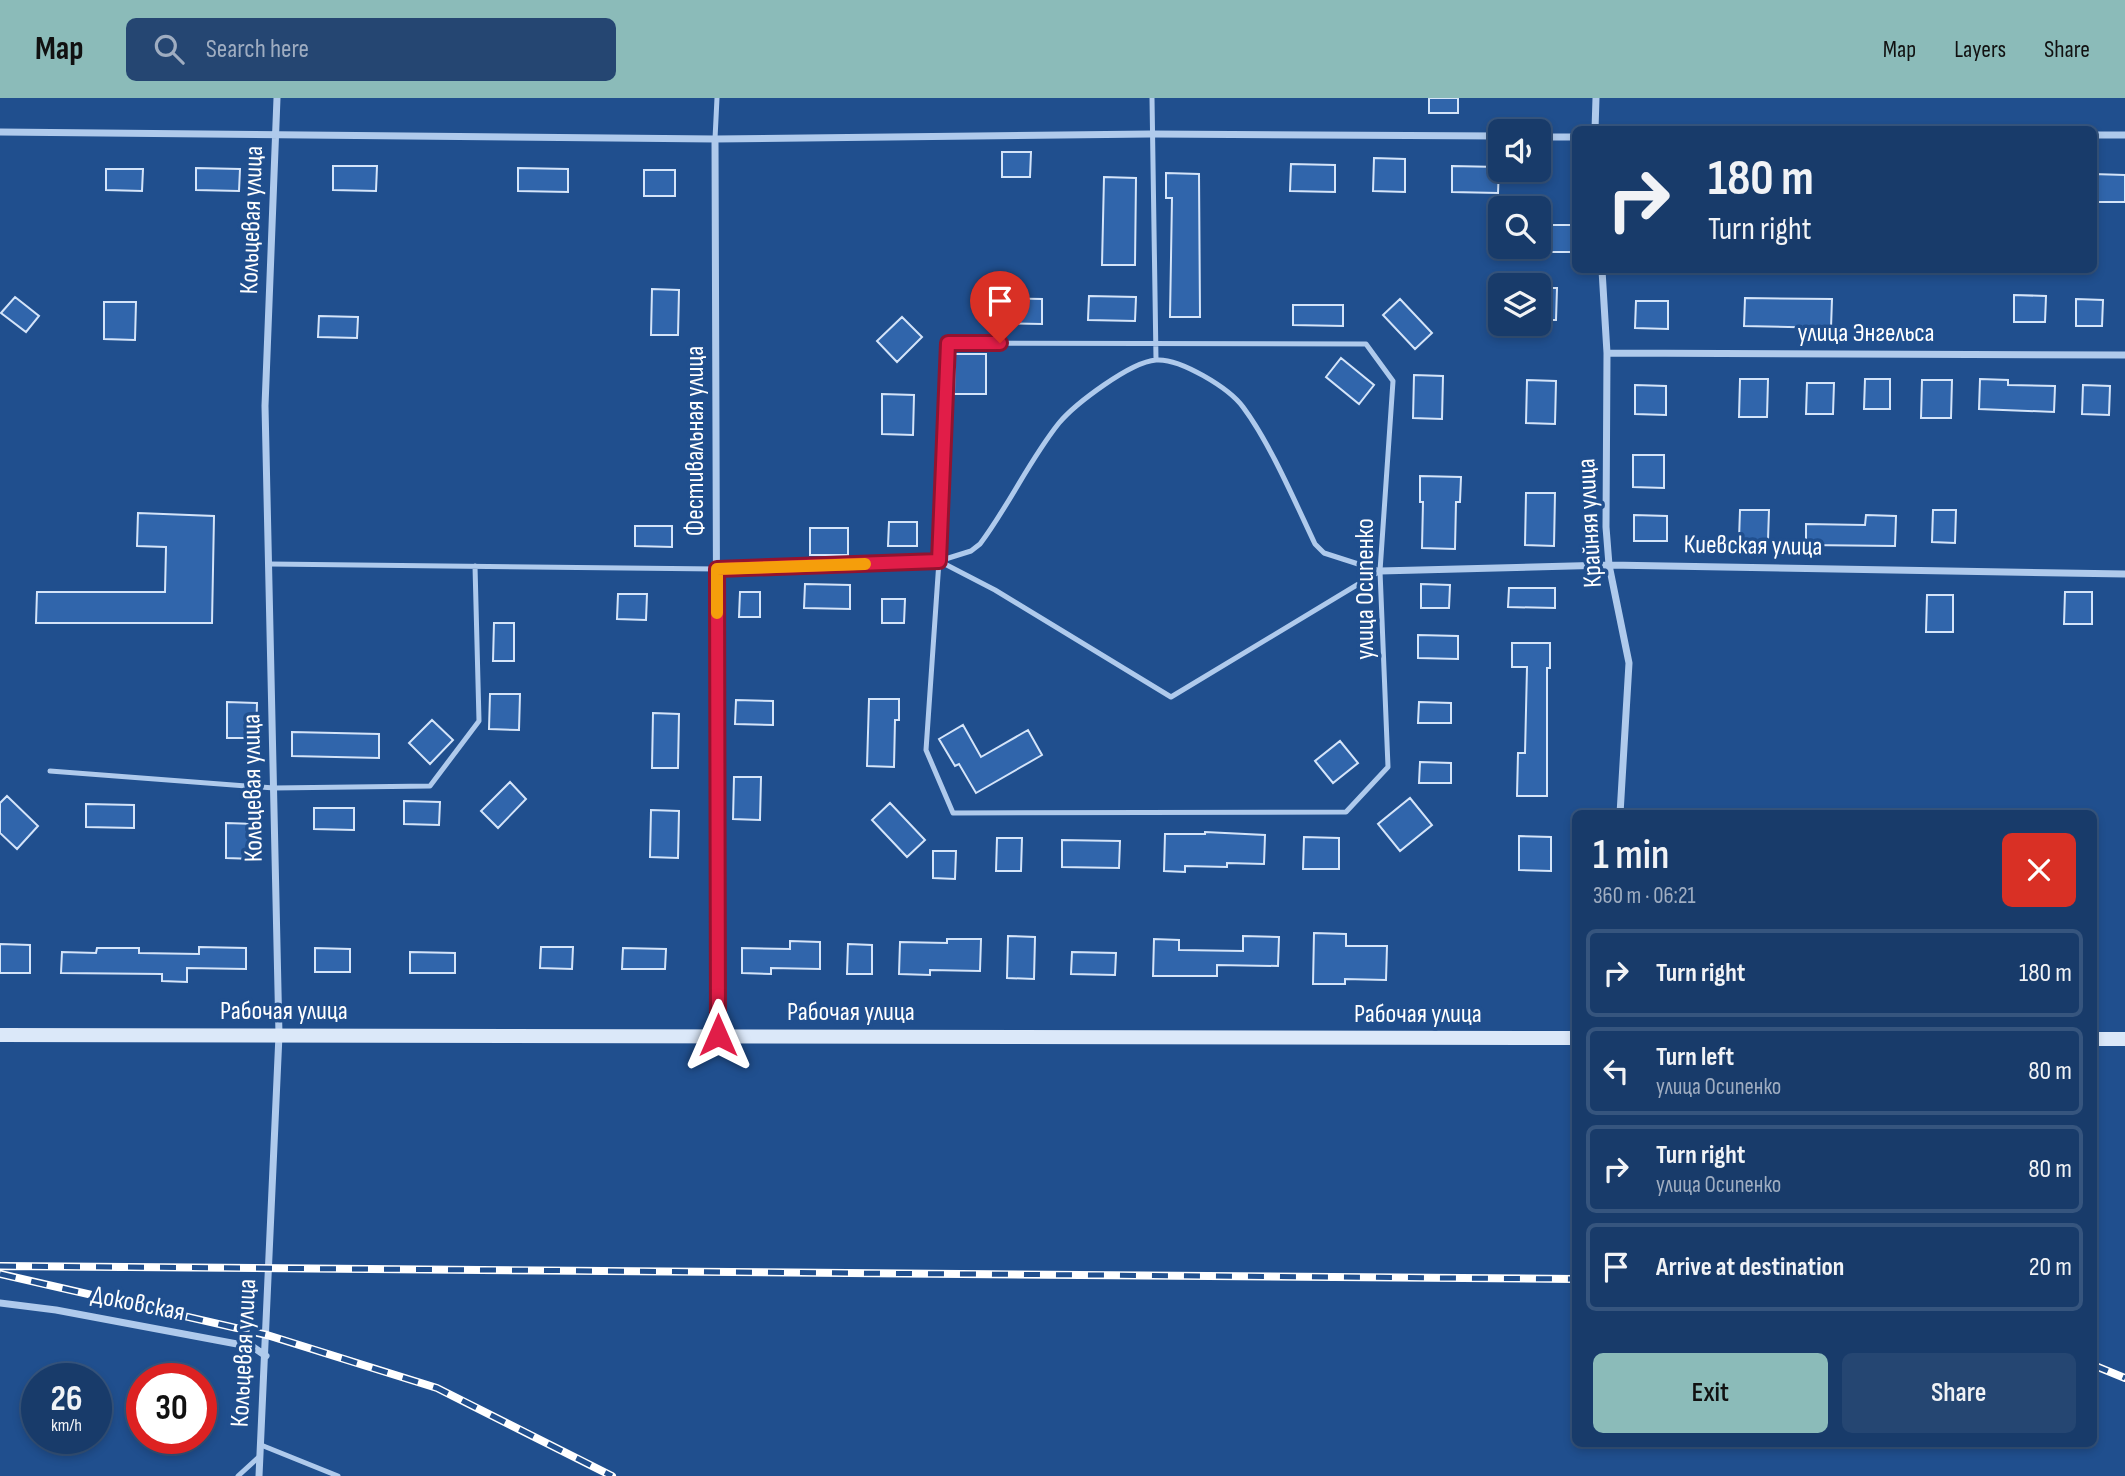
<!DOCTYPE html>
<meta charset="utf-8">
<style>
body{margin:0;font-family:"Sofia Sans Condensed",sans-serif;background:#254672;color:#f1f3f6;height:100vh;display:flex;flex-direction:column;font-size:26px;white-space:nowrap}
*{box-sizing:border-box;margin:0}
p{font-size:23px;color:#9fadc1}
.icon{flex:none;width:38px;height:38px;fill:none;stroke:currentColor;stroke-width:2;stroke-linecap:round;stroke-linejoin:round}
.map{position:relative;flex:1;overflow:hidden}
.panel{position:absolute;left:1572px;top:712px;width:525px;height:637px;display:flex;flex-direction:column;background:#183b6a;border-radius:10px;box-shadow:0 4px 10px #0003,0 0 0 2px #36557e}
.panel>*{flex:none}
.banner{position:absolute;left:1572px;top:28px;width:525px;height:147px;border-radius:10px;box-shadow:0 4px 10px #0003,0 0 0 2px #36557e;background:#183b6a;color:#f1f3f6;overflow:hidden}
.tools{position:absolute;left:1488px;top:21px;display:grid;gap:14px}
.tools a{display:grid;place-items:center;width:63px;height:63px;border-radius:10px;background:#183b6a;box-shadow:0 4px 10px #0003,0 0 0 2px #36557e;font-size:35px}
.speed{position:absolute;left:21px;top:1265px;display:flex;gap:14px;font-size:35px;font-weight:700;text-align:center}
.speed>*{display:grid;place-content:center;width:91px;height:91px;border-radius:50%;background:#183b6a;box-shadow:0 4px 10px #0003,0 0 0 2px #36557e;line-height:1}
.speed small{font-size:18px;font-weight:400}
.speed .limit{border:10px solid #d22;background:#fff;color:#111}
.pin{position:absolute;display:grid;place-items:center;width:60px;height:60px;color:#fff;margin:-72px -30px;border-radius:50% 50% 50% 0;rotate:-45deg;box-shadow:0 0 7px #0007}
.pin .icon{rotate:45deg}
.me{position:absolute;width:77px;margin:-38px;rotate:0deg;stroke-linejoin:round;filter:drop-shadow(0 0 5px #0008)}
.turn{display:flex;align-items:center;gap:24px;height:147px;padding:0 21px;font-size:32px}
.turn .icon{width:91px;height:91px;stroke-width:2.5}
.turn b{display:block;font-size:49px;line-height:60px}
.round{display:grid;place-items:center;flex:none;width:74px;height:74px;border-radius:10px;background:#254672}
.summary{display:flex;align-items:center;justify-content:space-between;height:119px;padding:0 21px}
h1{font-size:42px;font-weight:600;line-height:52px}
.cta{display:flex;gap:14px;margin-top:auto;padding:14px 21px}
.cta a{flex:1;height:80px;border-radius:10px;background:#8bbbb9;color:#111;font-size:28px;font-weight:600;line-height:80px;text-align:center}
.cta a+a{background:#254672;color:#f1f3f6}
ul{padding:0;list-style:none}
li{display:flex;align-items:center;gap:21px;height:88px;margin:0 14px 10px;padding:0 7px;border:4px solid #36557e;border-radius:10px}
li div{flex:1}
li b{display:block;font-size:26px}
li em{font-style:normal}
header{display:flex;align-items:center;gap:42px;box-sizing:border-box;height:98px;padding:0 35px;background:#8bbbb9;color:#111}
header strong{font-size:33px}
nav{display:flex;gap:38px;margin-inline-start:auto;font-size:24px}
.search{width:490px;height:63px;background:#254672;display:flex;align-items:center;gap:18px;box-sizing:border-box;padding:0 24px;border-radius:10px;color:#9fadc1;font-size:26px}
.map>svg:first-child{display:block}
.building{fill:#3065ab;stroke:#d4e4f9;stroke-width:2}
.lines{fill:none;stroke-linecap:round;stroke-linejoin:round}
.service{stroke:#afcaec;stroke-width:5}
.minor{stroke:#afcaec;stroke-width:7}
.secondary{stroke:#dbe8f9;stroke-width:14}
.rail-casing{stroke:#fff;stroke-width:8}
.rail{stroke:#204f8e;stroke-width:5;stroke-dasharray:16;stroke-linecap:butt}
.route-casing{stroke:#92132f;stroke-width:18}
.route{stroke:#e11d48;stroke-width:12}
.slow{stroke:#f59e0b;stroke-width:12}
.labels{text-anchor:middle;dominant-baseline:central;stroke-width:7;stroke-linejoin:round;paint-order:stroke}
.street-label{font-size:26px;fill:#fff;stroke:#204f8e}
</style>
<header>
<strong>Map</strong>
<div class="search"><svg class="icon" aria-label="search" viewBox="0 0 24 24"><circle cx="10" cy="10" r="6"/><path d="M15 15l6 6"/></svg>Search here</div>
<nav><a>Map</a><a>Layers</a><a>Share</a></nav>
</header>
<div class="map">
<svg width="2125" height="1378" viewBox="0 0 2125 1378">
<rect width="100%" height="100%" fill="#204f8e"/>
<path class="building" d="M1429,0H1458V15H1429Z
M1002,54H1031L1030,79H1002Z
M1374,60L1405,61V94L1373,93Z
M1291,66L1335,67V94L1290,93Z
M333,68H377L376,93L333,92Z
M1452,68L1499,69L1498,95L1452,94Z
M196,70L240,71L239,93L196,92Z
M518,70L568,71V94L518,93Z
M106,71H143L142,93L106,92Z
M644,72H675V98H644Z
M1166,75L1199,76L1200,219H1170L1172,100H1166Z
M2093,76L2125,77V104H2093Z
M1104,79L1136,80L1135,167H1102Z
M1538,127H1575L1574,154H1538Z
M1538,190H1557L1556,222H1538Z
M652,191L679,192L678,237H651Z
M2014,197L2046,198L2045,224H2014Z
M1089,198L1136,199L1135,223L1088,222Z
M15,199L39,218L26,234L1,215Z
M994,200L1042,201V226L993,225Z
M1745,200L1832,201L1831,230L1744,228Z
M1400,201L1432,235L1415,251L1383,217Z
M2076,201L2103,202L2102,228H2076Z
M1636,203H1668V231L1635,230Z
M104,204H136L135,242L104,241Z
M1293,207H1343V228L1293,227Z
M319,218L358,219L357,240L318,239Z
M902,219L922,239L897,264L877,243Z
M955,256H986V296H954Z
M1341,260L1374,287L1359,306L1326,279Z
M1414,277L1443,278L1442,321L1413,320Z
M1740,281H1768L1767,319H1739Z
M1865,281H1890V311H1864Z
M1980,281L2008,282V287L2055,288L2054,314L1979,311Z
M1527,282L1556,283L1555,326L1526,325Z
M1922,282H1952L1951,320H1921Z
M1807,285H1834L1833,316H1806Z
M1635,287L1666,288V317L1635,316Z
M2083,287L2110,288L2109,317L2082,316Z
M882,296L914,297L913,337L882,336Z
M1633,357H1664V390L1633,389Z
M1420,378L1461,379L1460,404H1456L1455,451L1422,450L1423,404H1420Z
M1526,395H1555L1554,448L1525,447Z
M1740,412H1769L1768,442H1739Z
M1933,412H1956L1955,445L1932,444Z
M138,415L214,418L212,525H36L37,494H165L166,449L137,448Z
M1634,417L1667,418V443H1634Z
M1866,417L1896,418L1895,448L1806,447V426L1865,427Z
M889,424H917V448H888Z
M635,428H672V449L635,448Z
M810,430H848V457H810Z
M805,486L850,487V511L804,510Z
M1421,486L1450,487L1449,510H1421Z
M1509,490H1555V510L1508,509Z
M740,494H760V519H739Z
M2065,494H2092V526H2064Z
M618,496H647L646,522L617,521Z
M1927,497H1953V534H1926Z
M882,501H905L904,525H882Z
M494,525H514V563H493Z
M1418,537L1458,538V561L1418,560Z
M1512,545H1550V570H1547V698H1517L1518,655H1525L1527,569H1512Z
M490,596H520L519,632L489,631Z
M869,601H899V622H895L894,669L867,668Z
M736,602L773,603V627L735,626Z
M227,604L257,605L256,640H227Z
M1419,604L1451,605V625H1418Z
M653,615L679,616L678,670H652Z
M432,622L453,642L430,666L409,645Z
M963,627L981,659L1028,632L1042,657L976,695L959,666L955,668L939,641Z
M292,634L379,636V660L292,658Z
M1340,643L1358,665L1333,685L1315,663Z
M1420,664L1451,665V685H1419Z
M734,679H761L760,722L733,721Z
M510,684L526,701L498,730L481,713Z
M7,698L38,728L17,751L0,735V705Z
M1410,700L1432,727L1400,753L1378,726Z
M404,703L440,704L439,727L404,726Z
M890,705L925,742L907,759L872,722Z
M86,706L134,707V730L86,729Z
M314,710H354V732L314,731Z
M651,712L679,713L678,760L650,759Z
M226,725L256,726V761L226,760Z
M1205,734L1265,737L1264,766L1227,765V769L1185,768V774L1164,773L1165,736H1205Z
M1519,738L1551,739V773L1519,772Z
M1304,739L1339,740V771H1303Z
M997,740H1022L1021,773H996Z
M1062,742L1120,743L1119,770L1062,769Z
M933,753H956L955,781L933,780Z
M1314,835L1346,836V848H1387L1386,882L1345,881V886H1313Z
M1008,838L1035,839L1034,881L1007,880Z
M1243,838L1279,839L1278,868L1217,867V878H1153L1154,841L1179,842V852L1243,853Z
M947,841H981L980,873L930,872V877L899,876L900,844L947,845Z
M790,843L820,844V871L771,870V876L742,875V850L790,851Z
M0,846L30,847V875H0Z
M848,846L872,847V876H847Z
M199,849L246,850V871L187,870V884L162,883V876L61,875L62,854L96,855L97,850H139V855L199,856Z
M541,849H573L572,871L540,870Z
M315,850L350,851V874H315Z
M623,850L666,851L665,871H622Z
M410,854L455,855V875H410Z
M1072,854L1116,855L1115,877L1071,876Z"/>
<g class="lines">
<path class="service" d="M1152,0L1156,261
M715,41L717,0
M948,245L1366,246L1393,283L1380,473L1388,669L1346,714L953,715L926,652L939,463Z
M939,463L995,492L1171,599L1380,473
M270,466L717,471L939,463L971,453L980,446C1008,409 1030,361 1059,325C1075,306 1130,264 1156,262C1180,260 1229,290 1243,309C1270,345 1295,404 1315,446L1324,455L1380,473
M50,673L274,690L430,688L479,623L475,468
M261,1347L338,1378
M238,1378L260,1358"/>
<path class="minor" d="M1595,32L1596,0
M0,34L715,41L1151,36L1500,38
M2093,37H2125
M1538,39H1575
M715,41L718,937
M1602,172L1607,255L1606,429L1609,467L1629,565L1620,716
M1607,255L2125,257
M1380,473L1609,467L2125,476
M0,1205L56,1212L253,1249L266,1258
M259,1378L279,937L265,308L277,0"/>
<path class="secondary" d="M0,937L1575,940
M2093,941H2125"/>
<g class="rail-casing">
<path id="rail" d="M0,1168L1575,1181
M0,1176L267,1237L437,1290L612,1378
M2093,1267L2125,1280"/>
</g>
<use href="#rail" class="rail"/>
</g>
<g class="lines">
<g class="route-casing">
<path id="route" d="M718,937L717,471L939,463L948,245H1000"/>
</g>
<use href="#route" class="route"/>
<path class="slow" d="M717,515V471L865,466"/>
</g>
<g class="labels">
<g class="street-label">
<text transform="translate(252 122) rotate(-88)">Кольцевая улица</text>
<text x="1866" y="235">улица Энгельса</text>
<text transform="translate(695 343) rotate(-90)">Фестивальная улица</text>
<text transform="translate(1590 425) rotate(-93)">Крайняя улица</text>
<text transform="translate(1753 448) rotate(1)">Киевская улица</text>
<text transform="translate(1365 491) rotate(-90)">улица Осипенко</text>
<text transform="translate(253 690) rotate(-91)">Кольцевая улица</text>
<text x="284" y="913">Рабочая улица</text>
<text x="851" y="914">Рабочая улица</text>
<text x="1418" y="916">Рабочая улица</text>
<text transform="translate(138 1206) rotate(11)">Доковская</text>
<text transform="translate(244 1255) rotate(-87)">Кольцевая улица</text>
</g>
</g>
</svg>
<div class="tools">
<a><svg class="icon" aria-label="sound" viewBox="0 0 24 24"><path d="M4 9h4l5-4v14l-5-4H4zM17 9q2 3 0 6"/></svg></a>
<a><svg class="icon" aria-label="search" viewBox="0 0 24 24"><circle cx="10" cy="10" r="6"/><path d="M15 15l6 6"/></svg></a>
<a><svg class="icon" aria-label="layers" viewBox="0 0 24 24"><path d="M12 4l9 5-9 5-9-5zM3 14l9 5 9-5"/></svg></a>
</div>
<div class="speed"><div>26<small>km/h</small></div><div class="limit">30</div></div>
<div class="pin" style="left:1000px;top:245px;background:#d93025"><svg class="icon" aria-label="arrive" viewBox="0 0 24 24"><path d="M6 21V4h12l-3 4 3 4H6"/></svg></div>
<svg class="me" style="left:718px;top:937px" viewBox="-20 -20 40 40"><path d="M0-17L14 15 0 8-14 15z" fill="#e11d48" stroke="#fff" stroke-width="4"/></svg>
<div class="banner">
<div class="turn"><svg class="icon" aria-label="right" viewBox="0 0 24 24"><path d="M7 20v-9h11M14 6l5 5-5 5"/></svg><div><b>180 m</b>Turn right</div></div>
</div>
<section class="panel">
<div class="summary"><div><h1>1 min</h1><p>360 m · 06:21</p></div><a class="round" style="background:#d93025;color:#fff"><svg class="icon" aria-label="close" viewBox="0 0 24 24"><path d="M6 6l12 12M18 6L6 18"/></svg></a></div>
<ul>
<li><svg class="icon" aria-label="right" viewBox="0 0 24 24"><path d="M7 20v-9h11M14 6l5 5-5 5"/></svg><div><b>Turn right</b></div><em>180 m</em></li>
<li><svg class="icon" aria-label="left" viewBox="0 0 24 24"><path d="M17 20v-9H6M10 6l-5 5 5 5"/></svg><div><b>Turn left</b><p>улица Осипенко</p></div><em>80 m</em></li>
<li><svg class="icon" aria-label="right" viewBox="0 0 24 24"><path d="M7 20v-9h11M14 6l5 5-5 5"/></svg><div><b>Turn right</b><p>улица Осипенко</p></div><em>80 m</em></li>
<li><svg class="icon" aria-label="arrive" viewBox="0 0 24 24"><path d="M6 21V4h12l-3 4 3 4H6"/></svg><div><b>Arrive at destination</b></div><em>20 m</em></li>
</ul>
<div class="cta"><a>Exit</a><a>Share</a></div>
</section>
</div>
